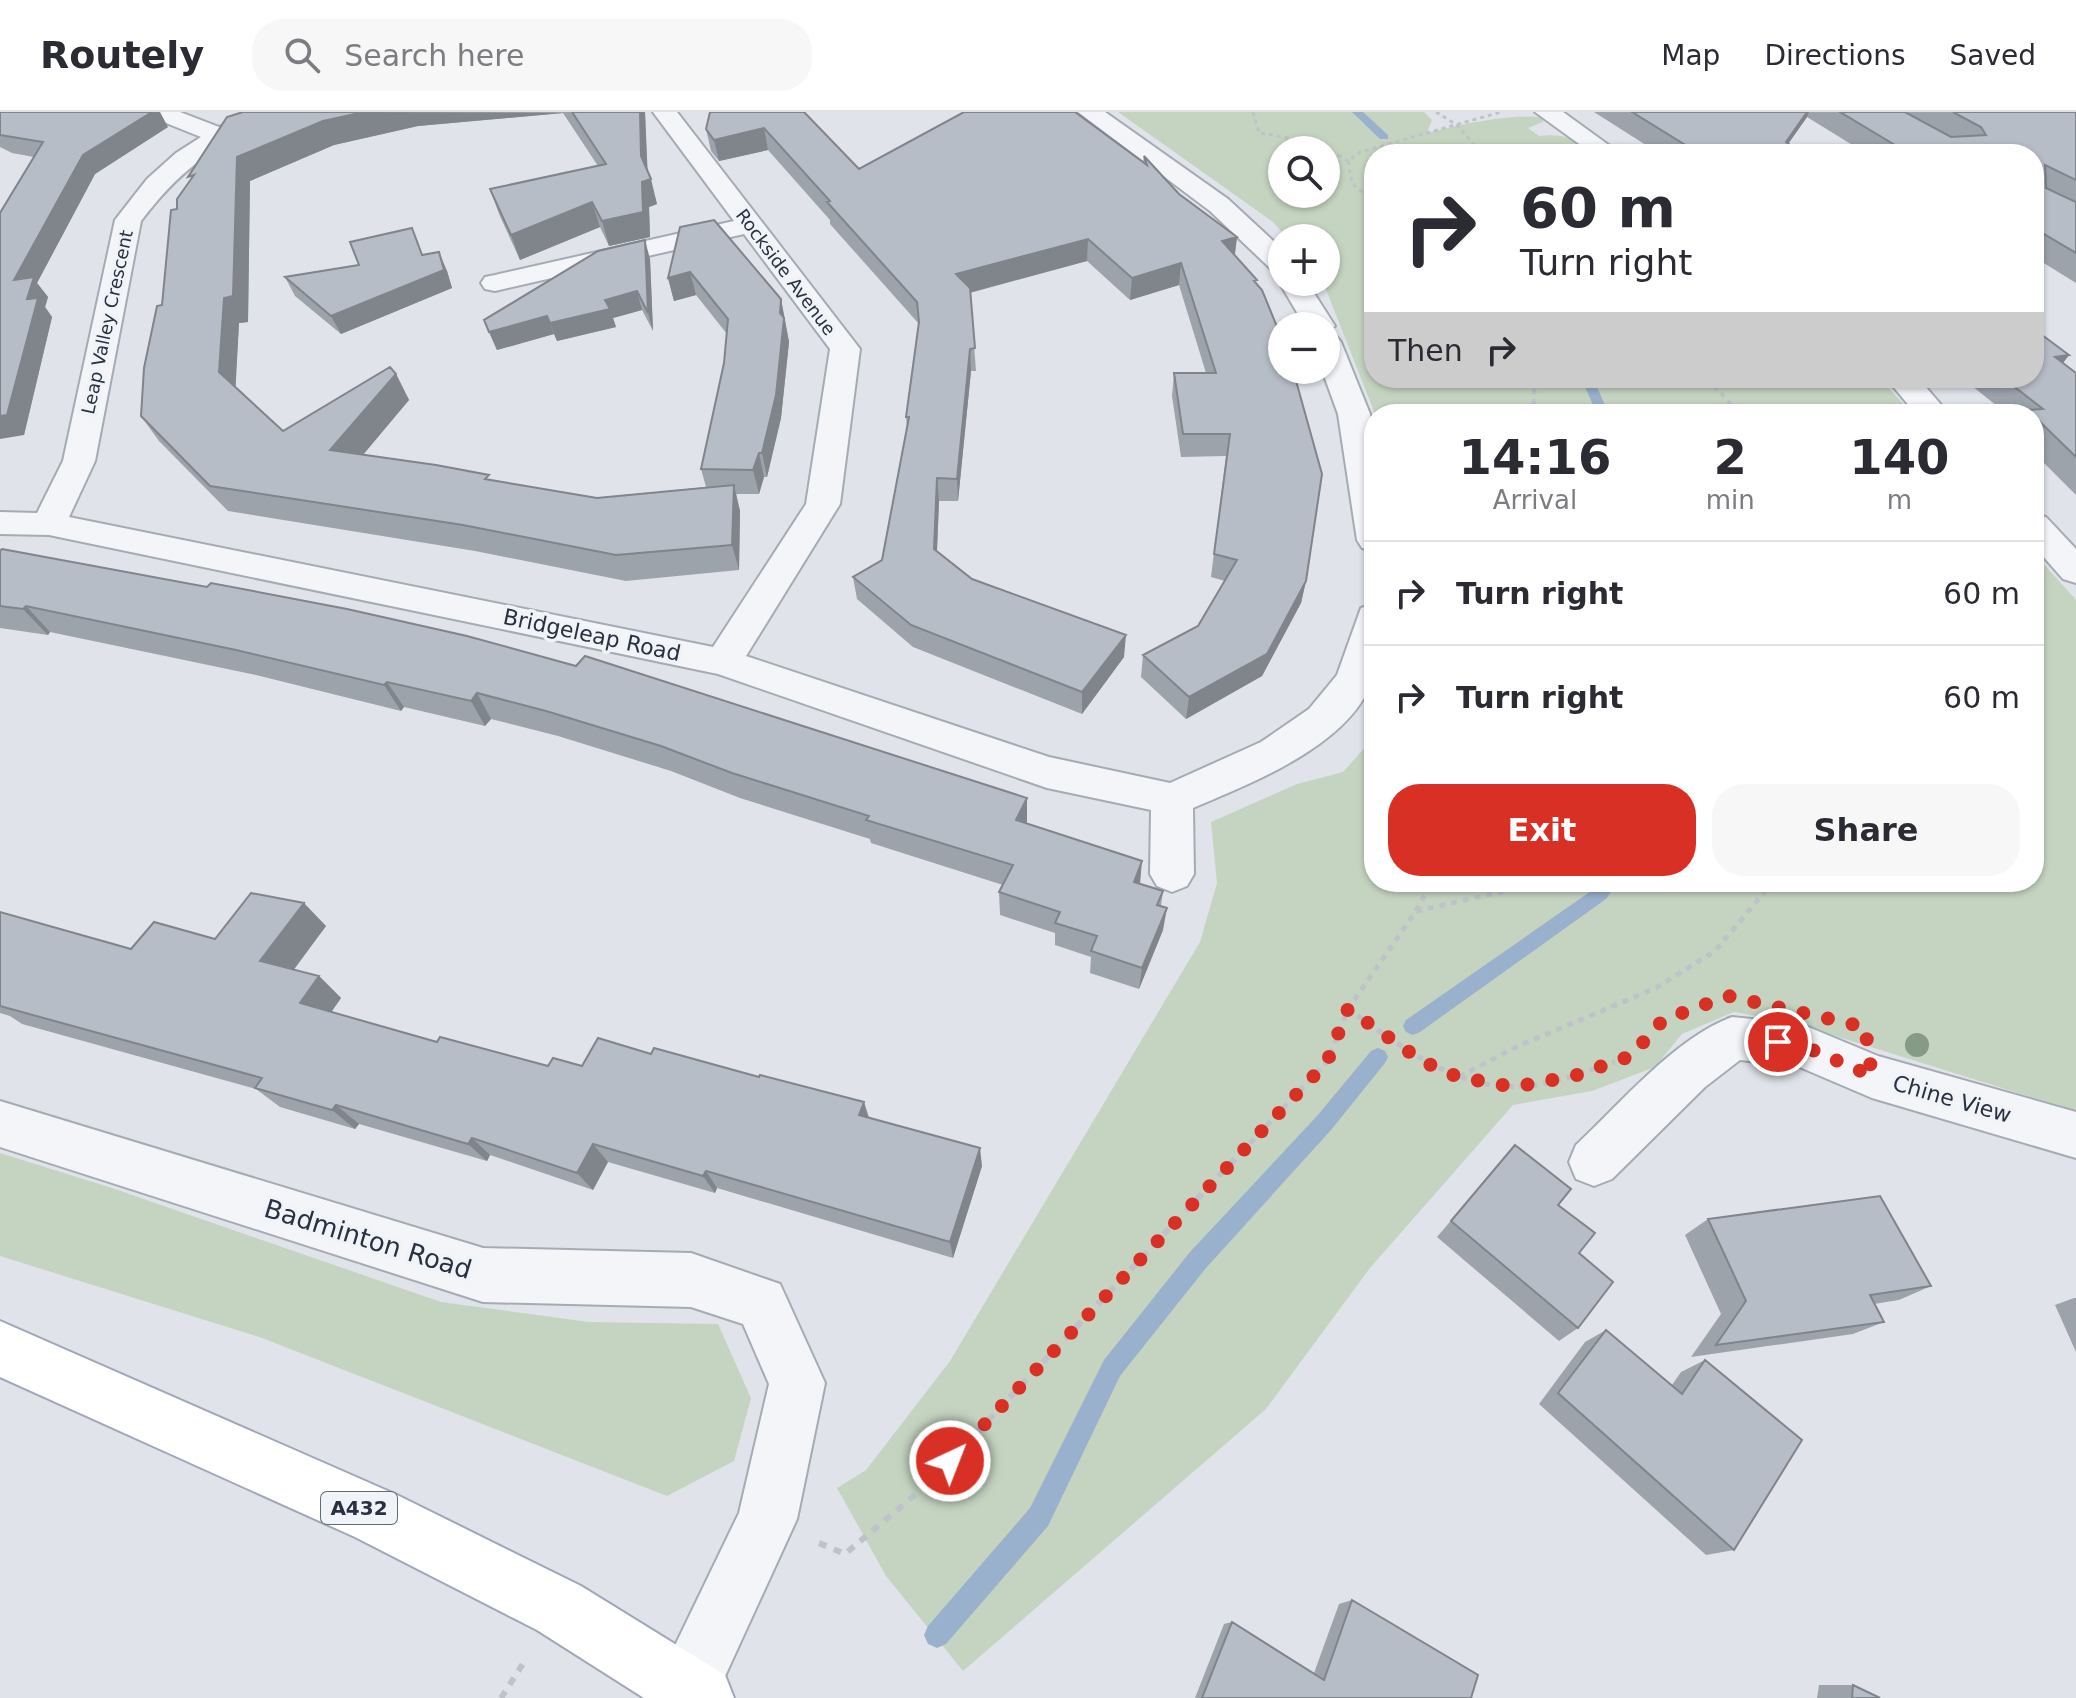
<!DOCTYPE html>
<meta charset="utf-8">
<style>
body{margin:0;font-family:"DejaVu Sans",sans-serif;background:#f7f7f7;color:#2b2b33;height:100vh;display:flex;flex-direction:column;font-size:30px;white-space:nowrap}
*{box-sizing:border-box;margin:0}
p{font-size:26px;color:#7c7c81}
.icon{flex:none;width:44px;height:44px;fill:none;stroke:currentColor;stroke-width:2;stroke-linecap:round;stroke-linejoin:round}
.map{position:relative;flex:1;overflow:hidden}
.sheet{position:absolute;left:1364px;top:292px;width:680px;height:488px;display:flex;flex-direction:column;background:#fff;border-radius:32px;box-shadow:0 2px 6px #0004}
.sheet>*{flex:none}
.hud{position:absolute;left:1364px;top:32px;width:680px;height:244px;border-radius:32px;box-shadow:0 2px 6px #0004;background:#fff;color:#2b2b33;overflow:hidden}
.tools{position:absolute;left:1268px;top:24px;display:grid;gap:16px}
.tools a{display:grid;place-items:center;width:72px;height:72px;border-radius:50%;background:#fff;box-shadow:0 2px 6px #0004;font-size:40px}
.pin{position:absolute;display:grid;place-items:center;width:68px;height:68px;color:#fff;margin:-34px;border:4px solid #fff;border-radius:50%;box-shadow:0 2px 8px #0007}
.me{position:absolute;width:88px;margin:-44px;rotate:43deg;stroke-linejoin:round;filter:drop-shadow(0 0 6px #0008)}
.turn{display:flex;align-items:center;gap:28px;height:168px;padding:0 24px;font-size:36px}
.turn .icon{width:104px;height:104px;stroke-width:2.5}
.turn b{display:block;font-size:56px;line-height:68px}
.then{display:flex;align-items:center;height:76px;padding:0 24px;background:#0003;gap:16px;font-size:30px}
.eta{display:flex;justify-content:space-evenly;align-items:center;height:136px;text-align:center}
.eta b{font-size:48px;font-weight:600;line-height:56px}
.cta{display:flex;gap:16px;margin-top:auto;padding:16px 24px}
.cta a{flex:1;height:92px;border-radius:32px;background:#d93025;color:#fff;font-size:32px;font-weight:600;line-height:92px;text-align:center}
.cta a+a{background:#f7f7f7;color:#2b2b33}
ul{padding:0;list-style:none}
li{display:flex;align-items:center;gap:24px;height:104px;padding:0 24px;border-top:2px solid #e1e1e2}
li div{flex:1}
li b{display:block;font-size:30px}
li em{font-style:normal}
header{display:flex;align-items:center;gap:48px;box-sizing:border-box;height:112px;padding:0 40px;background:#fff;border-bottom:2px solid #e1e1e2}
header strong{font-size:38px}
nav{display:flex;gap:44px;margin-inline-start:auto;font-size:28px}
.search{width:560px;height:72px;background:#f7f7f7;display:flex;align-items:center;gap:20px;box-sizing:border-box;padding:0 28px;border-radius:32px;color:#7c7c81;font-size:30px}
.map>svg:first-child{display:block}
.green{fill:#c5d4c1;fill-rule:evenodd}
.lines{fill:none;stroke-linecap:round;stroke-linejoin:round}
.stream{fill:#99b1cc;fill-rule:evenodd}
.street-casing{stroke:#a5abb4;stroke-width:4}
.primary-casing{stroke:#9fa8b6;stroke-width:4}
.path-far3{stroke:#bec2c9;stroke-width:3;stroke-dasharray:4 4;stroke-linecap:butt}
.path-far2{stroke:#bec2c9;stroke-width:4;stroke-dasharray:5 5;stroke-linecap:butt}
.path-far1{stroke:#bec2c9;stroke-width:5;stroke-dasharray:6 6;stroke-linecap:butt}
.path{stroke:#bec2c9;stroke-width:6;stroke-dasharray:8 8;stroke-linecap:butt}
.street{fill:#f3f5f8;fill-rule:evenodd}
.primary{fill:#fff;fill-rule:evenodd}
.tree{fill:#869b86}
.wall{fill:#9da3ab}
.shaded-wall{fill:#80848b}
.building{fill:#b7bdc7;stroke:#80848b;stroke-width:2}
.route{stroke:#d93025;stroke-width:14;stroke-dasharray:0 25.2}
.labels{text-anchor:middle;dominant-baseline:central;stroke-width:7;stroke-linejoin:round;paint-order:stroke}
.far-street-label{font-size:18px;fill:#283142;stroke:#f0f3f7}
.shield{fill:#f0f3f7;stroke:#646b78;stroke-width:2}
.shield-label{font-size:20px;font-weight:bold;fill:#283142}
.street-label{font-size:22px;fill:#283142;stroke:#f0f3f7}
.near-street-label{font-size:26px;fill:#283142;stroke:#f0f3f7}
</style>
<header>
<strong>Routely</strong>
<div class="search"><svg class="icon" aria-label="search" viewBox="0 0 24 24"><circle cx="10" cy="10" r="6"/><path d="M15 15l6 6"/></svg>Search here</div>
<nav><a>Map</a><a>Directions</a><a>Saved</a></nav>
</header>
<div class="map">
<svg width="2076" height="1586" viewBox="0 0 2076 1586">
<rect width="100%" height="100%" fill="#e0e4ea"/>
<path class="green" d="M1118,0H1424L1432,8L1427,21C1457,13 1517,0 1543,6V10L1528,16L1539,24C1565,21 1577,27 1598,42H1374V266H1880L1912,302H1375L1323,170H1326V126H1287L1273,110ZM1282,38H1326V82H1282Z
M2034,441L2076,488V999L1794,911L1734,900L1682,922L1655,955L1592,979L1513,993L1370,1156L1266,1297L963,1559L886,1464L837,1376L866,1358L950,1249L1200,830L1217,771L1211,710L1297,672L1343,660L1374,625V770H2034Z
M0,1041L112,1076L441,1190L589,1210L718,1212L751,1286L734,1349L667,1384L262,1226L0,1144Z"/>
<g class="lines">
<path class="stream" d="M1352,0H1363L1388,23V27H1380Z
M1391,33H1399L1408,42H1397L1390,35Z
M1581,266H1593L1609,302H1597Z
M1599,770H1618L1606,787L1420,920L1413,923L1406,920L1403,914L1406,908L1594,777Z
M1378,936L1385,939L1388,945L1385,951L1331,1018L1206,1156L1120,1264L1048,1414L946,1532L937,1536L928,1532L924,1523L928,1514L1030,1396L1104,1248L1190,1140L1317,1004L1371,939Z"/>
<g class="street-casing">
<path id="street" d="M147,0H180L219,15L267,0H306L302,5C226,26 190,45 141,109L95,349L69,405L713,535L806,392L830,237L744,122L495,179L485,177L481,171L485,165L495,163L734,109L653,0H677L860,237L840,392L746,544L1049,645L1170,671L1261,630L1309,597L1337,563L1361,496L1374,492C1374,512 1379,549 1373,566C1352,633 1251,671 1193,696L1194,762L1187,774L1172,780L1157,774L1150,762L1151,698L1047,676L718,562L49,423L0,422V400L37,401L63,349L115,108L147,67L176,41L201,25L151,5Z
M1078,0H1105L1228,87L1282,137V160L1272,158L1210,99Z
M1535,0H1563L1621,42H1593Z
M1282,166V170H1307L1335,214L1326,221L1336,224L1341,230L1370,302L1374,327V439L1362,436L1357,428L1338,302L1322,258H1326V214H1305L1279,170Z
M1886,266H1918L1949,302H1916Z
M2034,402L2046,405L2076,437V471L2063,467L2034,434Z
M1732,905L1801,912L1878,944L2076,1000V1046L1872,986L1797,954L1740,948L1705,975L1612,1067L1594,1074L1576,1067L1569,1050L1576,1033C1621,991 1675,926 1732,905Z
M0,989L483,1136L691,1141L780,1172L825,1271L797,1407L715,1586H658L654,1577L739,1401L769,1272L743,1212L691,1195L483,1190L0,1035Z"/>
</g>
<g class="primary-casing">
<path id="primary" d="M0,1209L397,1383L581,1474L725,1563L734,1586H644L537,1518L355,1425L0,1265Z"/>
</g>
<path class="path-far3" d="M1253,0L1259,21C1285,24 1327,34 1348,49
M1436,0L1457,13L1482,42
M1374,91L1352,71L1348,49L1360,40L1501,0"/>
<path class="path-far2" d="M1708,266L1739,302
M1533,302L1535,266"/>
<path class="path-far1" d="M1416,799L1515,777L1524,770
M1348,897C1400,933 1458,981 1526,974C1556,972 1586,959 1615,950
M1459,965L1516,935L1656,876L1715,839L1773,770
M1250,1031L1327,950L1348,897L1416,799L1432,770"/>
<path class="path" d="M819,1431L845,1442L929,1371L1252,1029
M501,1586L526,1547"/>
<use href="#street" class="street"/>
<use href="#primary" class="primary"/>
</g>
<circle class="tree" cx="1917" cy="933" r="12"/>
<path class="wall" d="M0,0L168,15L95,62L37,171L48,185L45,195L52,205L24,323L34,45L12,41L0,35Z
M243,0H645L647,59L657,92L649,95L650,125L609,134L600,115L520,148L499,102L490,77L598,54L563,1L418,14L334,33L250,69L248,210L239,211L235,276L283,319L396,262L409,288L363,343L491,368L597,386L706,375L701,357L724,251L727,222L696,183L674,189L668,166L680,115L781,187L789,230L781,306L767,365H764L759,382H736L740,399L739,458L626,469L475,439L228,399L159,329L141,304L162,193L177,97Z
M804,0L859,57L1143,50L1144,44L1179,82L1237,125L1235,143L1257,172L1306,469L1301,491L1262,564L1186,607L1141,565L1143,543L1198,514L1225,469L1211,465L1226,344L1181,345L1172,284L1174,261H1206L1179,173L1130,188L1087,149L970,181L976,259H971L958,389H939L937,440L972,467L1124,545L1082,602L913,535L857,487L853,465L882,448L907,315L906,305L919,212L830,112V108L768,38L719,49L711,39L706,17Z
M1594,0H1905L1951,25H1952L1906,0H2076V171L2034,145V42H1867L1807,5L1788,32L1802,42H1660Z
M423,143L447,159L452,176L341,222L295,184L285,165Z
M650,147L653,219L642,198L613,206L616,215L557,229L554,222L497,238L484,208Z
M2069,243L2063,251L2076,261V383L2034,341V302H2007L1962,266H2034Z
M0,439L1027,686L1026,712L1140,772L1163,779L1161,794L1163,818L1139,877L1090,861L1091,845L1055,833V821L1000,803L999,780L1003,773L871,731L870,727L740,686L671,659L558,624L491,607L485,614L404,595L401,599L256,563L50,520L48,523L0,516Z
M0,800L131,837L326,814L293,858L319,864L341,886L331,900L437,930L548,954H582L869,1006L982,1054L953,1146L717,1076L715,1081L608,1050L593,1078L490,1043L487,1049L359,1012L355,1017L280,995L256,977L22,912L10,904L0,901Z
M1500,1051L1558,1093L1579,1141L1578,1216L1559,1229L1437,1125Z
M1708,1107L1931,1174L1899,1188L1874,1192L1884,1210L1853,1222L1691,1245L1721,1202L1685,1123Z
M2074,1186H2076V1240L2055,1193Z
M1606,1218L1672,1273L1681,1260L1705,1248L1734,1438L1706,1443L1539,1292L1585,1230Z
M1352,1488L1471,1586H1195L1224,1512L1232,1510L1314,1561L1339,1492Z
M1819,1573H1853L1880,1586H1817Z"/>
<path class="shaded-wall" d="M152,0H160L168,15L95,62L37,171L48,185L45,195L52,205L24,323L0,327V304L14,168L83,43Z
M364,0L563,1L418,14L334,33L250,69L248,210L239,211L235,286L219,260L224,186L237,45L323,9Z
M640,0H645L648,68L651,67L657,92L649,95L650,125L609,134L602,109L641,44Z
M1807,0H1809L1807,5L1781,42L1786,30Z
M764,16L768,38L719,49L714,28Z
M592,90L600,115L520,148L511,123Z
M1237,125L1234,147L1222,129Z
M1088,127L1087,149L957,184L956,162Z
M645,128L650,147L653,219L648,201Z
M439,140L447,159L452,176L341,222L331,204Z
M1181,151L1179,173L1130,188L1132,166Z
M690,160L696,183L674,189L668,166Z
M637,179L642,198L613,206L616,215L557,229L550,211L605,188Z
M781,187L789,230L781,306L767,365L762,341L780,201Z
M547,204L554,222L497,238L489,220Z
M970,237L971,259L958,389L957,367Z
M2069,243L2053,264L2055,245Z
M396,262L409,288L345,364L330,338Z
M759,341L764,365L759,382L753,358Z
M937,366L939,389L936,460L934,437Z
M734,373L740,399L739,458L732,433Z
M1306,469L1301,491L1262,564L1186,607L1189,585Z
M26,494L50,520L48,523L23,497Z
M1126,523L1124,545L1082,602V580Z
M387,570L404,595L401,599L384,573Z
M477,581L491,607L485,614L471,589Z
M1027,686V710L1016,732V708Z
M1142,749L1140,772L1134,770Z
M304,791L326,814L284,871L260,849Z
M1167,796L1163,818L1139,877L1142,856Z
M319,864L341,886L323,912L300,891Z
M864,990L870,1009L859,1003Z
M336,993L359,1012L355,1017L332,998Z
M472,1026L490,1043L487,1049L468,1032Z
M593,1032L608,1050L593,1078L577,1061Z
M980,1036L982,1054L953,1146L950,1130Z
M706,1059L717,1076L715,1081L703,1064Z"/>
<path class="building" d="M0,0H152L83,43L14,168L34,165L27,187L38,186L7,303L0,304V101L43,30L0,23Z
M243,0H364L323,9L237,45L233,184L224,186L219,260L283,319L390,255L396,262L330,338L436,353L489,363L485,367L597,386L734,373L732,433L616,443L463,413L210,374L141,304L144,256L157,194L162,193L171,98L177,97V87L194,63L188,65L227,5Z
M572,0H640L641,44L651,67L642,70L643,100L602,109L592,90L511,123L490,77L606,52Z
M710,0H804L859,57L964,0H1075L1147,53L1144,44L1179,82L1237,125L1222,129L1257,168L1254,169L1262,178L1282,227V258H1293L1322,362L1306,469L1267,542L1189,585L1143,543L1198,514L1237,448L1214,442L1230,322H1183L1174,261H1216L1181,151L1132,166L1088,127L956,162L970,176L975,236L970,237L957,367L937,366L934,437L972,467L1126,523L1082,580L911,513L853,465L882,448L909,305H906L919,210L917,190L827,90L830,89L764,16L714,28L706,17Z
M1632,0H1807L1786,30L1802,42H1700Z
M1840,0H1905L1951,25L1986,23L1981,15L1953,0H2076V68L2045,53L2046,76L2076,90V141L2034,116V42H1910Z
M714,108L781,187L780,201L784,206L776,283L762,341H759L753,358L701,357L724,251L728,207L690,160L668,166L680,115Z
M412,116L422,143L439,140L444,158L331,204L285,165L359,153L350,130Z
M645,128L648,201L637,179L605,188L610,197L550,211L547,204L489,220L484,208L598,139Z
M2034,217L2069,243L2055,245L2076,261V345L2034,304V302H2032L2028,298L2043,297L2003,266H2034Z
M2,437L207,475L211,471L347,497L467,524L576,554L585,544L1027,686L1016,708L1142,749L1134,770L1163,779L1157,793L1167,796L1142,856L1091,839L1097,824L1055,811L1060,800L999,780L1013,753L866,708L869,704L732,661L661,634L546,599L477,581L471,589L387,570L384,573L236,538L26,494L23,497L0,494V439Z
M251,781L304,791L260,849L319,864L300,891L437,930L440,925L548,954L553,946L582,954L598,926L651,942L654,936L759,965L760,963L864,990L859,1003L980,1036L950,1130L706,1059L703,1064L593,1032L577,1061L472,1026L468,1032L336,993L332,998L255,976L262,966L0,894V800L131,837L154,810L215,827Z
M1515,1033L1571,1077L1558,1093L1595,1121L1579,1141L1613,1170L1578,1216L1451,1109Z
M1880,1084L1931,1174L1870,1183L1884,1210L1716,1233L1746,1189L1708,1107Z
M1606,1218L1682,1282L1705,1248L1802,1328L1734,1438L1558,1281Z
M1352,1488L1478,1563L1471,1586H1202L1232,1510L1324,1568Z
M1853,1573L1880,1586H1852Z"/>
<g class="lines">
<path class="route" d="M950,1349L1327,950L1348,897L1422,949L1458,965L1514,975L1574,964L1631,944L1663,908L1728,884L1865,915L1872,964L1801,933L1778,930"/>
</g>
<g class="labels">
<g class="far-street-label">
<text transform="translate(786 160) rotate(53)">Rockside Avenue</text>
<text transform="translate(107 210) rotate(-78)">Leap Valley Crescent</text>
</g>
<rect class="shield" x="321" y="1380" width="76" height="32" rx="6"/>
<g class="shield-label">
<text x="359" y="1396">A432</text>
</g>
<g class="street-label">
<text transform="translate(592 523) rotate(12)">Bridgeleap Road</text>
<text transform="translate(1952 987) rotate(16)">Chine View</text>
</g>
<g class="near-street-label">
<text transform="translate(368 1127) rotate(17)">Badminton Road</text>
</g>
</g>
</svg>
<div class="tools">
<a><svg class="icon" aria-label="search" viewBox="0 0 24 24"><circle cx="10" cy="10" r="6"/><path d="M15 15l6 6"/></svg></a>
<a>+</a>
<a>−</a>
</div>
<div class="pin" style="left:1778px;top:930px;background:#d93025"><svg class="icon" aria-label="arrive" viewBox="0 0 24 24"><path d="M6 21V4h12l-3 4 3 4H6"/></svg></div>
<svg class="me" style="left:950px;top:1349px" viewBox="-20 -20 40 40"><circle r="17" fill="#d93025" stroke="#fff" stroke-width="3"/><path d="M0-11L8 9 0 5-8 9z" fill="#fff"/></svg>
<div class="hud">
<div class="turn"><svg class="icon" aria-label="right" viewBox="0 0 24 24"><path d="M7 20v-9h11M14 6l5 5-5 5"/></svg><div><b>60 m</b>Turn right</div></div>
<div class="then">Then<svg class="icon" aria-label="right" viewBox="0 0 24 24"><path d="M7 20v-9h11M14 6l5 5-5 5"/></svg></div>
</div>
<section class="sheet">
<div class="eta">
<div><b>14:16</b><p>Arrival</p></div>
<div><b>2</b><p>min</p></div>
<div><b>140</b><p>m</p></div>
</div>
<ul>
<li><svg class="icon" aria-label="right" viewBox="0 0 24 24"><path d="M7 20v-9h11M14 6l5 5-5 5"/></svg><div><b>Turn right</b></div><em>60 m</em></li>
<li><svg class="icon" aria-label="right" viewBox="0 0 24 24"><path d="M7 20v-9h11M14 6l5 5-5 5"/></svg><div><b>Turn right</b></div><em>60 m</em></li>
</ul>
<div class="cta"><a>Exit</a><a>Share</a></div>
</section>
</div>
